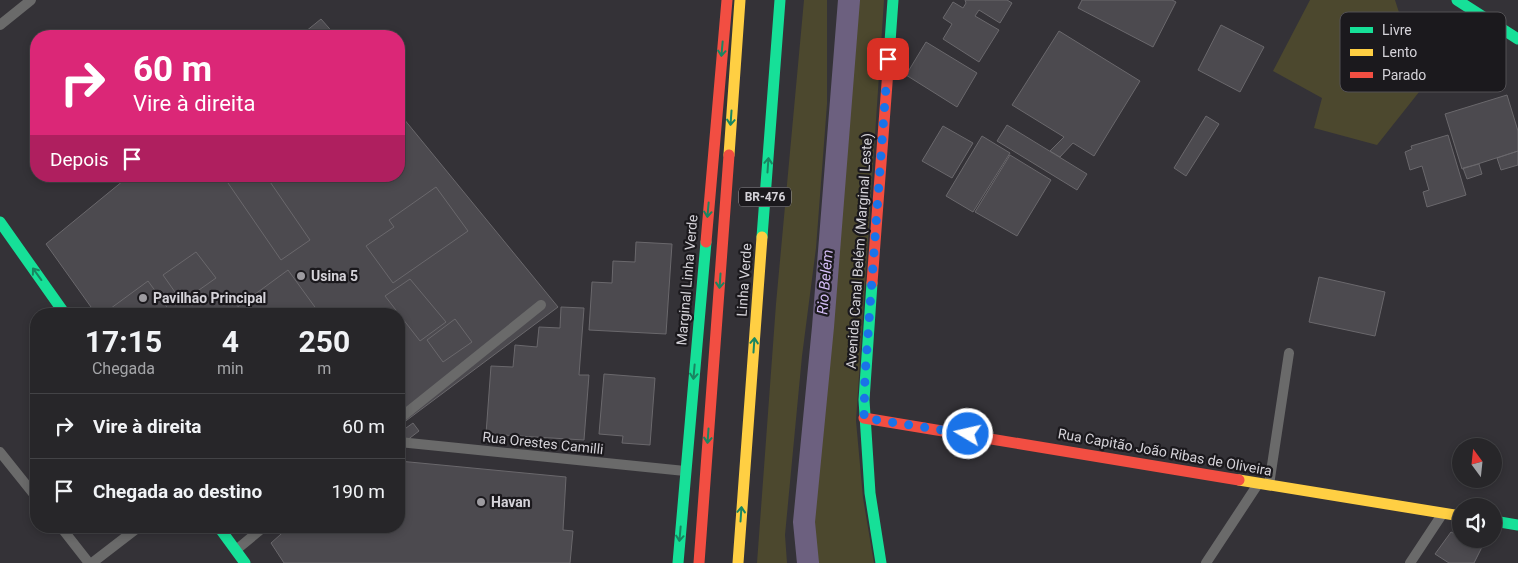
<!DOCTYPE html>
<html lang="pt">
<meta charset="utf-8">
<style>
body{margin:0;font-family:Roboto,sans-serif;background:#333235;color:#f1f3f6;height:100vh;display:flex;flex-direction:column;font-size:19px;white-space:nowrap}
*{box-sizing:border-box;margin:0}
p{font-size:16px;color:#a4a5a8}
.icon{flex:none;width:28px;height:28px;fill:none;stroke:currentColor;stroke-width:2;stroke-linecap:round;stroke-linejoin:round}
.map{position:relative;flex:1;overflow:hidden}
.panel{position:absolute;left:30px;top:308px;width:375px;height:225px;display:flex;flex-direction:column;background:#272629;border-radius:20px;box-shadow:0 2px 8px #0003,0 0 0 1px #434346}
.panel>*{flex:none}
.banner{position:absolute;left:30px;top:30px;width:375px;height:152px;border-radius:20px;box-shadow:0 2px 8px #0003,0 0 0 1px #434346;background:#db2777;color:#fff;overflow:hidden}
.needle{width:32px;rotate:345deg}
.tools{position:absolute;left:1452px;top:438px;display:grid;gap:10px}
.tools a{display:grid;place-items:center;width:50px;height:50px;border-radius:50%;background:#272629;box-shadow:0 2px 8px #0003,0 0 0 1px #434346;font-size:25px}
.pin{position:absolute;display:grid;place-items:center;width:42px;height:42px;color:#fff;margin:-21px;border-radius:10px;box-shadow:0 2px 8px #0006}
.me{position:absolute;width:55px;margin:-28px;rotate:279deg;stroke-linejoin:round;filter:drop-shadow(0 0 4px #0008)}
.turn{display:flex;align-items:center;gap:18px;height:105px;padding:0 20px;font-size:22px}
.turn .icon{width:65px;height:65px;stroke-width:2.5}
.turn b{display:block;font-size:35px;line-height:42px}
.then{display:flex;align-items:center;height:48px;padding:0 20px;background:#0003;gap:10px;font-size:19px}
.eta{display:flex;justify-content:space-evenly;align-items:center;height:85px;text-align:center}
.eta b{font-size:30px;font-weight:700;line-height:35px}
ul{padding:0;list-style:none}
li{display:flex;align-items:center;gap:15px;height:65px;padding:0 20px;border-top:1px solid #434346}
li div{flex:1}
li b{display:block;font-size:19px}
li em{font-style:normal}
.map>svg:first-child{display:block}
.green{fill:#4c482e}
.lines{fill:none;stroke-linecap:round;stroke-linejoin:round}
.river{stroke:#6c607f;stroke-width:22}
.building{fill:#4c4a4f;stroke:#6a686c}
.street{stroke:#6a6a6a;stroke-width:10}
.fast{stroke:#16e098;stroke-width:11}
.slow{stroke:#ffcf43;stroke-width:11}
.jam{stroke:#f24e42;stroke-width:11}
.oneway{stroke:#188661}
.route{stroke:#1a73e8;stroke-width:9;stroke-dasharray:0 16.2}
.poi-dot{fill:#9d9ba0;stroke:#1b191d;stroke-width:2}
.labels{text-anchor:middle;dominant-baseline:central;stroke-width:4.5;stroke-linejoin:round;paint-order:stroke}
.shield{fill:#1b191d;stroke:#9d9ba1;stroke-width:1}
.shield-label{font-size:12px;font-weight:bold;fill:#d5d3d9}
.street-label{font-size:14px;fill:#d5d3d9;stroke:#1b191d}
.poi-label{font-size:14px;font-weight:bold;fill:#d5d3d9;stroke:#1b191d;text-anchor:start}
.water-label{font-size:15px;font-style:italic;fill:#d4bdf6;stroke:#1b191d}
.key{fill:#1b191d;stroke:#535155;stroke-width:1}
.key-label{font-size:14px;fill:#d5d3d9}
</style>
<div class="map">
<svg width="1518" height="563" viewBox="0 0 1518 563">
<rect width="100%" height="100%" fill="#343237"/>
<path class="green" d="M804,0H827V104L816,248L802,356L785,535L787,563H757L776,304Z
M854,0H884L856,421L863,498L874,563H815L810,523Z
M1310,0H1395L1423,87L1377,145L1314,128L1322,98L1273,71Z"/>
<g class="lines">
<path class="river" d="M808,563L804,522L823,327L849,0"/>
</g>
<path class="building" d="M965,0H1007L1012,3L1000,23L979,10L975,16L999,30L979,62L943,39L952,24L943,18L953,2L963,8L966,3Z
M1082,0H1172L1176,2L1153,47L1078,8Z
M321,19L336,36H300Z
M1221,25L1264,47L1240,92L1198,70Z
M1059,31L1140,81L1094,156L1073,143L1060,157L1050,151L1064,137L1012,105Z
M926,42L977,73L957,107L906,75Z
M1507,95L1518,131V151L1462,169L1445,114Z
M399,113L558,307L399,426V314H96L46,244L129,176H399Z
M1206,116L1219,124L1186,176L1174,168Z
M1007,125L1087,174L1077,190L997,141Z
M943,126L973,143L952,178L922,161Z
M1448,135L1466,195L1427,207L1423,192L1429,190L1422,166L1410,170L1405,152L1412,149L1411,146Z
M982,136L1010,153L973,212L946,196Z
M1518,151V165L1501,170L1497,158Z
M1010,155L1051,180L1017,236L975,212Z
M1479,164L1482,174L1467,179L1463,168Z
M237,176H266L310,240L281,260L228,183Z
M436,187L468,231L393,283L366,246L394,227L389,220Z
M636,242L672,244L666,334L589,330L592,282L612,283L613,261L635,262Z
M196,252L216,278L182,302L163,275Z
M288,270L320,314H228Z
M1319,277L1385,292L1375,336L1309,322Z
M410,279L446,322L420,341L385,296Z
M148,281L172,314H103Z
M561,307L584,308L579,375H589L584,440L486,434L491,366L513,367L515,345L537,347L539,327L560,328Z
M455,319L472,342L443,362L427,340Z
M604,374L655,378L650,445L622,443L623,436L599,434Z
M413,423L419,431L406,441L399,433Z
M399,461L566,477L563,530L573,531L570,563H284L271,543L290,526H399Z
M246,526H271L255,539Z
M1451,532L1482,547L1474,563H1449L1435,554Z"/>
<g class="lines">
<path class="street" d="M0,25L31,0
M399,419L541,305
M399,442L685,471
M0,452L36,497
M1269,485L1289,353
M60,526L89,563
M236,550L265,526
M92,563L140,526
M1206,563L1258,484
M1410,563L1443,513"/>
<path class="fast" d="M1457,0L1518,39
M888,70L893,0
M0,222L65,314
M762,237L780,0
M872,283L864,400L870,493L881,563
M1494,521L1518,525
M218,526L245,563
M678,563L706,242"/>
<path class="slow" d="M729,155L740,0
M1239,480L1461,516
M738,563L762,237"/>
<path class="jam" d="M706,242L727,0
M872,283L888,70
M864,418L1239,480
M699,563L729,155"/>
</g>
<defs><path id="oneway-shaft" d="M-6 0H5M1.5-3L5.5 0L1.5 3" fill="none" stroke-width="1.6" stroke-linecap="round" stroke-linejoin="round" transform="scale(1.25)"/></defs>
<g class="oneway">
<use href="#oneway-shaft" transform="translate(722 49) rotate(95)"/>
<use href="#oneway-shaft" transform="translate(731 118) rotate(94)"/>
<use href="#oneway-shaft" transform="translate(768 165) rotate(-86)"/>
<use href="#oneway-shaft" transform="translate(708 210) rotate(95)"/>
<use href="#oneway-shaft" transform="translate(37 274) rotate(-126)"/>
<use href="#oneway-shaft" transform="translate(720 281) rotate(94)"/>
<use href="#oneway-shaft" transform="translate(754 345) rotate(-86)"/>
<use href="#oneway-shaft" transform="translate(694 372) rotate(95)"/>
<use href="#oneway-shaft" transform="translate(708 436) rotate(94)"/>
<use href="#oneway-shaft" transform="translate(741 514) rotate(-86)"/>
<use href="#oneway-shaft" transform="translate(680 534) rotate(95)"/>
</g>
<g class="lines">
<path class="route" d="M888,59L865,376L864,418L968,434"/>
</g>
<g class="poi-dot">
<circle cx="301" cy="276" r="5"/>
<circle cx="143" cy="298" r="5"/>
<circle cx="481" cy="502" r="5"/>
</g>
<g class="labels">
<rect class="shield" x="739" y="187.5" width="52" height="19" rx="4"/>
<g class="shield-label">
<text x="765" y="197">BR-476</text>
</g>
<g class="street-label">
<text transform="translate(859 251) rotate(-86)">Avenida Canal Belém (Marginal Leste)</text>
<text transform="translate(687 280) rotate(-85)">Marginal Linha Verde</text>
<text transform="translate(744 280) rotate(-86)">Linha Verde</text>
<text transform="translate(543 443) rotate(6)">Rua Orestes Camilli</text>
<text transform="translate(1165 452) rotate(10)">Rua Capitão João Ribas de Oliveira</text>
</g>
<g class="poi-label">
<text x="311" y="276">Usina 5</text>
<text x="153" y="298">Pavilhão Principal</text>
<text x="491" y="502">Havan</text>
</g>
<g class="water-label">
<text transform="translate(825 282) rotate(-85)">Rio Belém</text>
</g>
</g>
<rect x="1340" y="12" width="166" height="80" rx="8" class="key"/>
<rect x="1350" y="27" width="23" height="6" fill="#16e098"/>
<rect x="1350" y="49" width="23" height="7" fill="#ffcf43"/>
<rect x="1350" y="72" width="23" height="6" fill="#f24e42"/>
<g class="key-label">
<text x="1382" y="35">Livre</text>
<text x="1382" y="57">Lento</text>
<text x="1382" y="80">Parado</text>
</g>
</svg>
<div class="tools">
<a><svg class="needle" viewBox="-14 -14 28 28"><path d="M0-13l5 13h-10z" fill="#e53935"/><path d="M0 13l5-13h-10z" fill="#a4a5a8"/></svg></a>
<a><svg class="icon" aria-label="sound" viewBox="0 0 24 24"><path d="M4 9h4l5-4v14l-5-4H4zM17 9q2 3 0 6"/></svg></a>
</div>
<div class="pin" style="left:888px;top:59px;background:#d93025"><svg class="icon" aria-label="arrive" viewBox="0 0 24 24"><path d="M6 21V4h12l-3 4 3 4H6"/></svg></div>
<svg class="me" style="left:968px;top:434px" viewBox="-20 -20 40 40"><circle r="17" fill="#1a73e8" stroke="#fff" stroke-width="3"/><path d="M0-11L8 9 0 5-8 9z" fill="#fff"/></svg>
<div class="banner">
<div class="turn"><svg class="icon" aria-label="right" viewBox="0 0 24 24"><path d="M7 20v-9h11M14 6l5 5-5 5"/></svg><div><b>60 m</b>Vire à direita</div></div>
<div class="then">Depois<svg class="icon" aria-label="arrive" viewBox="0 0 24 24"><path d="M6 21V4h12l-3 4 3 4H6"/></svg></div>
</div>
<section class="panel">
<div class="eta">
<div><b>17:15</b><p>Chegada</p></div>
<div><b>4</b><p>min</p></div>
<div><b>250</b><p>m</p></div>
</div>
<ul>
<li><svg class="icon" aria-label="right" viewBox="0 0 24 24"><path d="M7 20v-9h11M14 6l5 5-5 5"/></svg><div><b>Vire à direita</b></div><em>60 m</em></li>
<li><svg class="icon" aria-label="arrive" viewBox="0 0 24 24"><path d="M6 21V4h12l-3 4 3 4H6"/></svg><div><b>Chegada ao destino</b></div><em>190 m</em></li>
</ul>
</section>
</div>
